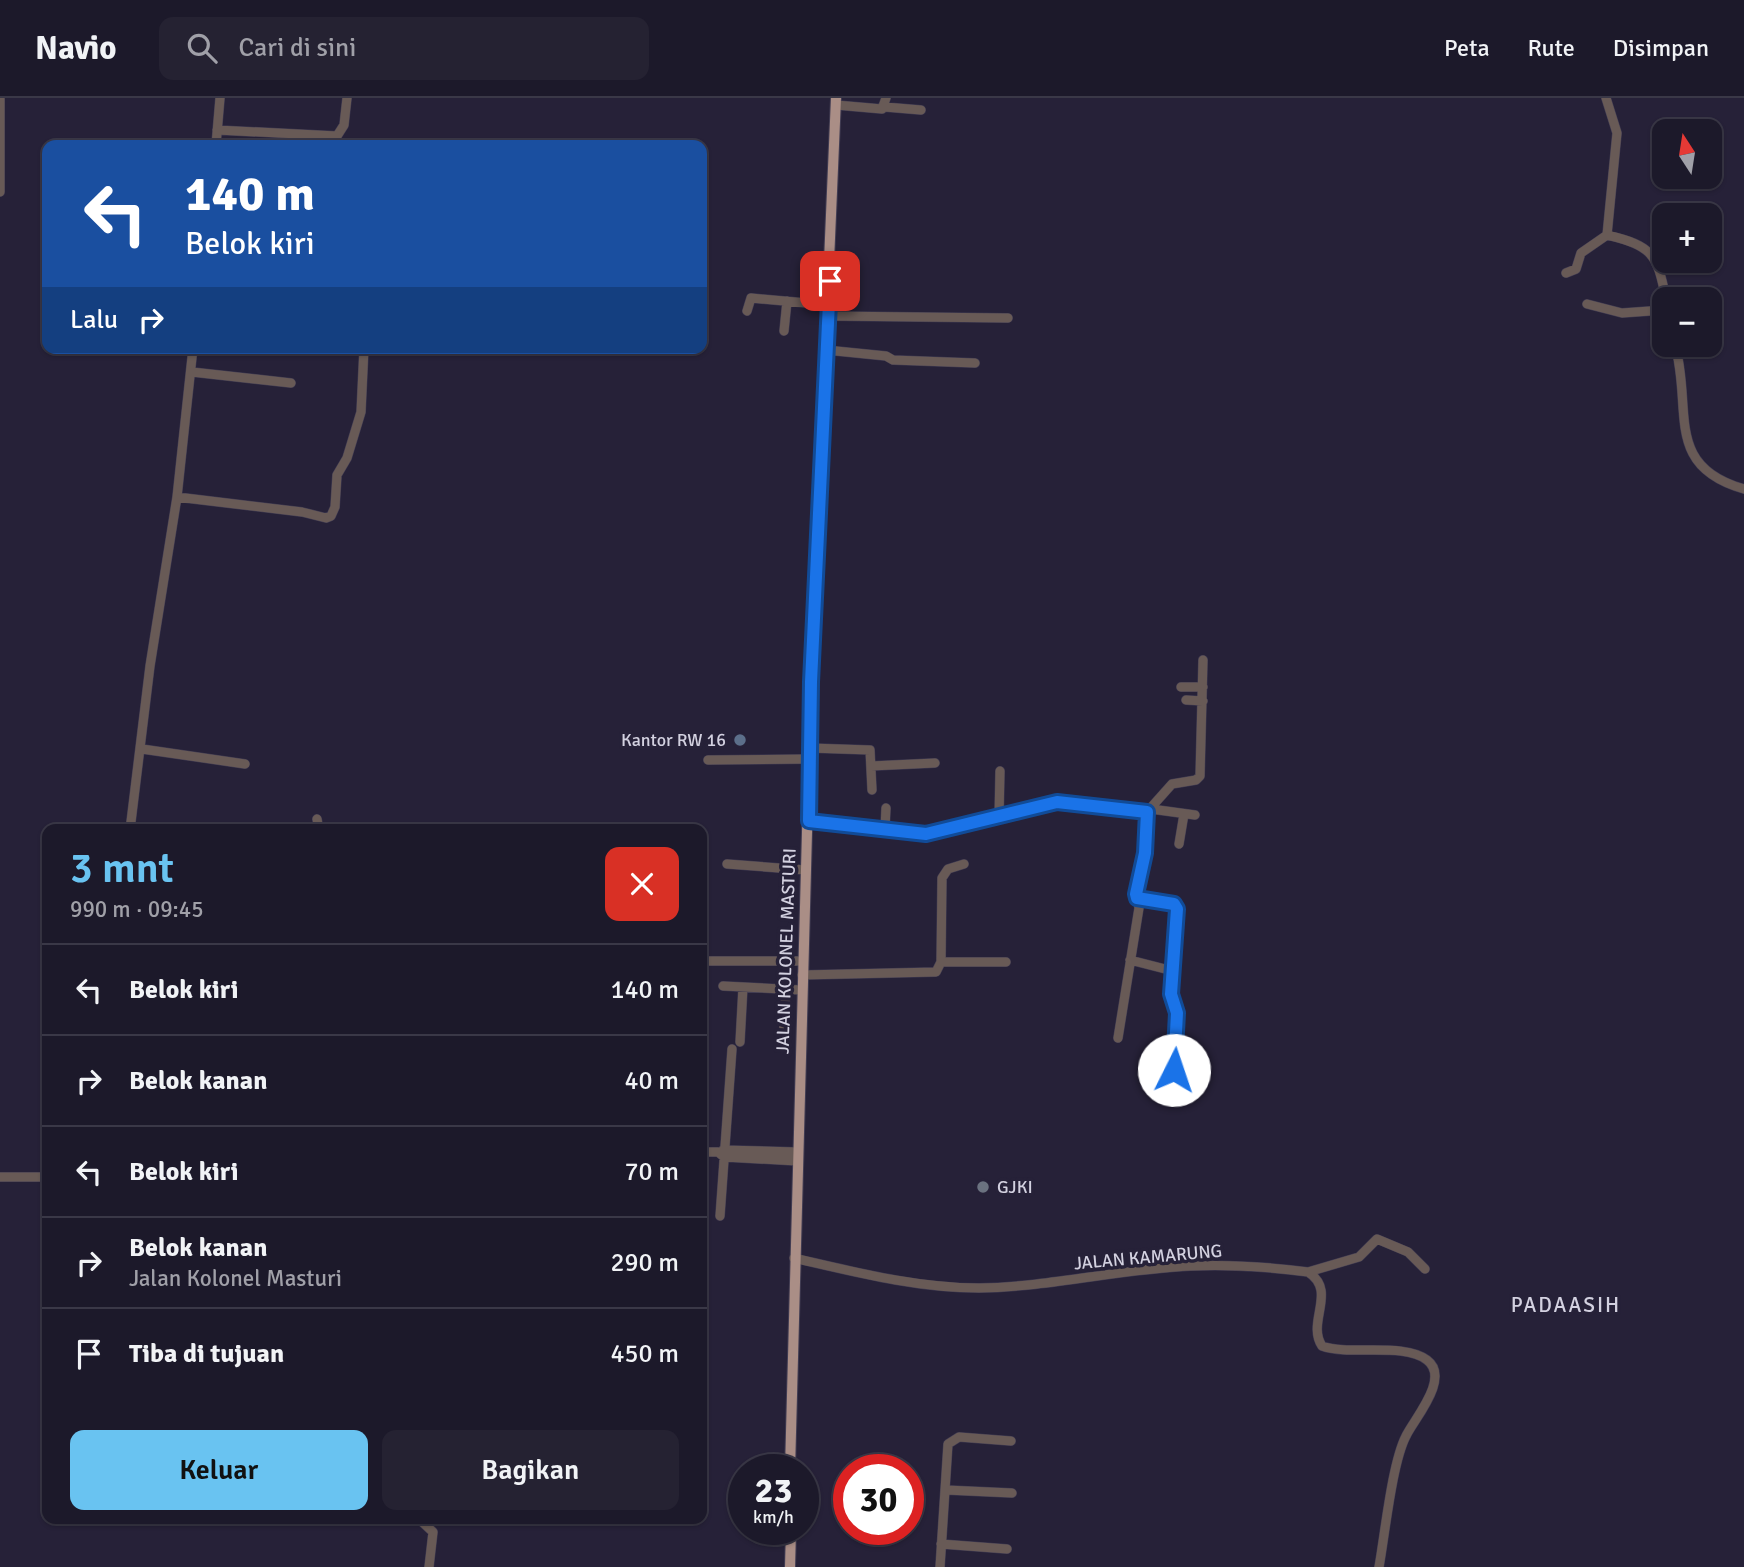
<!DOCTYPE html>
<html lang="id">
<meta charset="utf-8">
<style>
body{margin:0;font-family:Signika,sans-serif;background:#252232;color:#f1f3f6;height:100vh;display:flex;flex-direction:column;font-size:26px;white-space:nowrap}
*{box-sizing:border-box;margin:0}
p{font-size:23px;color:#a0a0a8}
.icon{flex:none;width:38px;height:38px;fill:none;stroke:currentColor;stroke-width:2;stroke-linecap:round;stroke-linejoin:round}
.map{position:relative;flex:1;overflow:hidden}
.details{position:absolute;left:42px;top:726px;width:665px;height:700px;display:flex;flex-direction:column;background:#1c192a;border-radius:14px;box-shadow:0 2px 5px #0004,0 0 0 2px #3a3847}
.details>*{flex:none}
.hud{position:absolute;left:42px;top:42px;width:665px;height:214px;border-radius:14px;box-shadow:0 2px 5px #0004,0 0 0 2px #3a3847;background:#1a4fa0;color:#fff;overflow:hidden}
.needle{width:46px;rotate:348deg}
.buttons{position:absolute;left:1652px;top:21px;display:grid;gap:14px}
.buttons a{display:grid;place-items:center;width:70px;height:70px;border-radius:14px;background:#1c192a;box-shadow:0 2px 5px #0004,0 0 0 2px #3a3847;font-size:35px}
.speed{position:absolute;left:728px;top:1356px;display:flex;gap:14px;font-size:35px;font-weight:700;text-align:center}
.speed>*{display:grid;place-content:center;width:91px;height:91px;border-radius:50%;background:#1c192a;box-shadow:0 2px 5px #0004,0 0 0 2px #3a3847;line-height:1}
.speed small{font-size:18px;font-weight:400}
.speed .limit{border:10px solid #d22;background:#fff;color:#111}
.pin{position:absolute;display:grid;place-items:center;width:60px;height:60px;color:#fff;margin:-30px;border-radius:14px;box-shadow:0 4px 10px #0006}
.me{position:absolute;width:77px;margin:-38px;rotate:4deg;stroke-linejoin:round;filter:drop-shadow(0 0 5px #0008)}
.turn{display:flex;align-items:center;gap:24px;height:147px;padding:0 28px;font-size:32px}
.turn .icon{width:91px;height:91px;stroke-width:2.5}
.turn b{display:block;font-size:49px;line-height:60px}
.then{display:flex;align-items:center;height:66px;padding:0 28px;background:#0003;gap:14px;font-size:26px}
.round{display:grid;place-items:center;flex:none;width:74px;height:74px;border-radius:14px;background:#252232}
.headline{display:flex;align-items:center;justify-content:space-between;height:119px;padding:0 28px}
h1{font-size:42px;font-weight:600;line-height:52px;color:#69c3f1}
.cta{display:flex;gap:14px;margin-top:auto;padding:14px 28px}
.cta a{flex:1;height:80px;border-radius:14px;background:#69c3f1;color:#111;font-size:28px;font-weight:600;line-height:80px;text-align:center}
.cta a+a{background:#252232;color:#f1f3f6}
ul{padding:0;list-style:none}
li{display:flex;align-items:center;gap:21px;height:91px;padding:0 28px;border-top:2px solid #3a3847}
li div{flex:1}
li b{display:block;font-size:26px}
li em{font-style:normal}
header{display:flex;align-items:center;gap:42px;box-sizing:border-box;height:98px;padding:0 35px;background:#1c192a;border-bottom:2px solid #3a3847}
header strong{font-size:33px}
nav{display:flex;gap:38px;margin-inline-start:auto;font-size:24px}
.search{width:490px;height:63px;background:#252232;display:flex;align-items:center;gap:18px;box-sizing:border-box;padding:0 24px;border-radius:14px;color:#a0a0a8;font-size:26px}
.map>svg:first-child{display:block}
.lines{fill:none;stroke-linecap:round;stroke-linejoin:round}
.minor-casing{stroke:#423d53;stroke-width:10}
.major-casing{stroke:#423d53;stroke-width:12}
.minor{stroke:#685a56;stroke-width:9}
.major{stroke:#aa8e86;stroke-width:10}
.route-casing{stroke:#114b97;stroke-width:18}
.route{stroke:#1a73e8;stroke-width:12}
.service-dot{fill:#5c6f8a;stroke:#262138;stroke-width:2.5}
.worship-dot{fill:#6b7280;stroke:#262138;stroke-width:2.5}
.labels{text-anchor:middle;dominant-baseline:central;stroke-width:7;stroke-linejoin:round;paint-order:stroke}
.poi-label{font-size:18px;fill:#d3d1e0;stroke:#262138;text-anchor:end}
.street-label{font-size:18px;fill:#d3d1e0;stroke:#262138}
.quarter-label{font-size:21px;letter-spacing:2px;fill:#d3d1e0;stroke:#262138}
</style>
<header>
<strong>Navio</strong>
<div class="search"><svg class="icon" aria-label="search" viewBox="0 0 24 24"><circle cx="10" cy="10" r="6"/><path d="M15 15l6 6"/></svg>Cari di sini</div>
<nav><a>Peta</a><a>Rute</a><a>Disimpan</a></nav>
</header>
<div class="map">
<svg width="1744" height="1469" viewBox="0 0 1744 1469">
<rect width="100%" height="100%" fill="#262138"/>
<g class="lines">
<g class="minor-casing">
<path id="minor" d="M1606,0L1617,35L1607,137C1653,148 1657,156 1666,201
M0,1V94
M836,7L882,11L886,0
M885,9L921,12
M217,32L337,38L344,27L347,0
M216,47L220,0
M1566,175L1576,171L1581,155L1607,137
M1587,206L1622,215L1664,212
M747,213L751,200L829,207
M828,218L1008,220
M784,233L787,203
M1675,247C1693,311 1663,368 1744,391
M826,252L886,258L893,262L975,265
M192,274L291,285
M177,399L302,414L326,420L331,418L335,409L337,377L347,360L361,314L364,250
M1181,589H1203
M1186,602L1203,603
M810,650L870,652L872,692
M142,651L245,666
M708,662L810,661
M871,668L935,665
M1151,711L1195,717
M999,719L1000,673
M317,721L319,732
M809,723L926,736L1057,703L1147,714L1172,686L1196,682L1200,678L1203,562
M885,730L886,710
M130,732L150,568L177,399L193,250
M1179,746L1184,716
M727,766L806,772
M1137,800L1174,806L1177,811L1171,896L1177,925L1173,972L1167,987
M1130,862L1173,873
M702,863H802
M941,864H1006
M802,877L936,874L941,864L942,780L948,771L964,766
M723,888L801,892
M1118,940L1139,810L1136,792L1149,719L1147,714
M740,944L743,889
M783,947L786,891
M723,1052L797,1054
M702,1054H718L724,1059L797,1063
M0,1079H47
M720,1118L732,951
M794,1160C855,1174 916,1190 979,1190C1050,1189 1120,1171 1191,1168C1230,1166 1269,1169 1308,1174C1338,1193 1306,1224 1322,1248C1350,1258 1404,1244 1427,1262C1451,1280 1414,1321 1406,1338C1392,1365 1385,1436 1379,1469
M1308,1174L1359,1159L1377,1141L1408,1154L1425,1171
M946,1392L1012,1395
M419,1421L433,1434L429,1469
M941,1446L1007,1451
M940,1469L948,1346L959,1339L1011,1343"/>
</g>
<g class="major-casing">
<path id="major" d="M790,1372L811,584L836,0
M790,1469L791,1432"/>
</g>
<use href="#minor" class="minor"/>
<use href="#major" class="major"/>
</g>
<g class="lines">
<g class="route-casing">
<path id="route" d="M830,183L811,584L809,723L926,736L1057,704L1147,714L1145,755L1136,796L1137,800L1174,806L1177,811L1171,896L1177,915L1174,972"/>
</g>
<use href="#route" class="route"/>
</g>
<circle class="service-dot" cx="740" cy="642" r="7"/>
<circle class="worship-dot" cx="983" cy="1089" r="7"/>
<g class="labels">
<g class="poi-label">
<text x="726" y="642">Kantor RW 16</text>
<text x="997" y="1089" text-anchor="start">GJKI</text>
</g>
<g class="street-label">
<text transform="translate(786 853) rotate(-88)">JALAN KOLONEL MASTURI</text>
<text transform="translate(1148 1159) rotate(-5)">JALAN KAMARUNG</text>
</g>
<g class="quarter-label">
<text x="1566" y="1207">PADAASIH</text>
</g>
</g>
</svg>
<div class="buttons">
<a><svg class="needle" viewBox="-14 -14 28 28"><path d="M0-13l5 13h-10z" fill="#e53935"/><path d="M0 13l5-13h-10z" fill="#a0a0a8"/></svg></a>
<a>+</a>
<a>−</a>
</div>
<div class="speed"><div>23<small>km/h</small></div><div class="limit">30</div></div>
<div class="pin" style="left:830px;top:183px;background:#d93025"><svg class="icon" aria-label="arrive" viewBox="0 0 24 24"><path d="M6 21V4h12l-3 4 3 4H6"/></svg></div>
<svg class="me" style="left:1174px;top:972px" viewBox="-20 -20 40 40"><circle r="19" fill="#fff"/><path d="M0-13L10 11 0 6-10 11z" fill="#1a73e8"/></svg>
<div class="hud">
<div class="turn"><svg class="icon" aria-label="left" viewBox="0 0 24 24"><path d="M17 20v-9H6M10 6l-5 5 5 5"/></svg><div><b>140 m</b>Belok kiri</div></div>
<div class="then">Lalu<svg class="icon" aria-label="right" viewBox="0 0 24 24"><path d="M7 20v-9h11M14 6l5 5-5 5"/></svg></div>
</div>
<section class="details">
<div class="headline"><div><h1>3 mnt</h1><p>990 m · 09:45</p></div><a class="round" style="background:#d93025;color:#fff"><svg class="icon" aria-label="close" viewBox="0 0 24 24"><path d="M6 6l12 12M18 6L6 18"/></svg></a></div>
<ul>
<li><svg class="icon" aria-label="left" viewBox="0 0 24 24"><path d="M17 20v-9H6M10 6l-5 5 5 5"/></svg><div><b>Belok kiri</b></div><em>140 m</em></li>
<li><svg class="icon" aria-label="right" viewBox="0 0 24 24"><path d="M7 20v-9h11M14 6l5 5-5 5"/></svg><div><b>Belok kanan</b></div><em>40 m</em></li>
<li><svg class="icon" aria-label="left" viewBox="0 0 24 24"><path d="M17 20v-9H6M10 6l-5 5 5 5"/></svg><div><b>Belok kiri</b></div><em>70 m</em></li>
<li><svg class="icon" aria-label="right" viewBox="0 0 24 24"><path d="M7 20v-9h11M14 6l5 5-5 5"/></svg><div><b>Belok kanan</b><p>Jalan Kolonel Masturi</p></div><em>290 m</em></li>
<li><svg class="icon" aria-label="arrive" viewBox="0 0 24 24"><path d="M6 21V4h12l-3 4 3 4H6"/></svg><div><b>Tiba di tujuan</b></div><em>450 m</em></li>
</ul>
<div class="cta"><a>Keluar</a><a>Bagikan</a></div>
</section>
</div>
